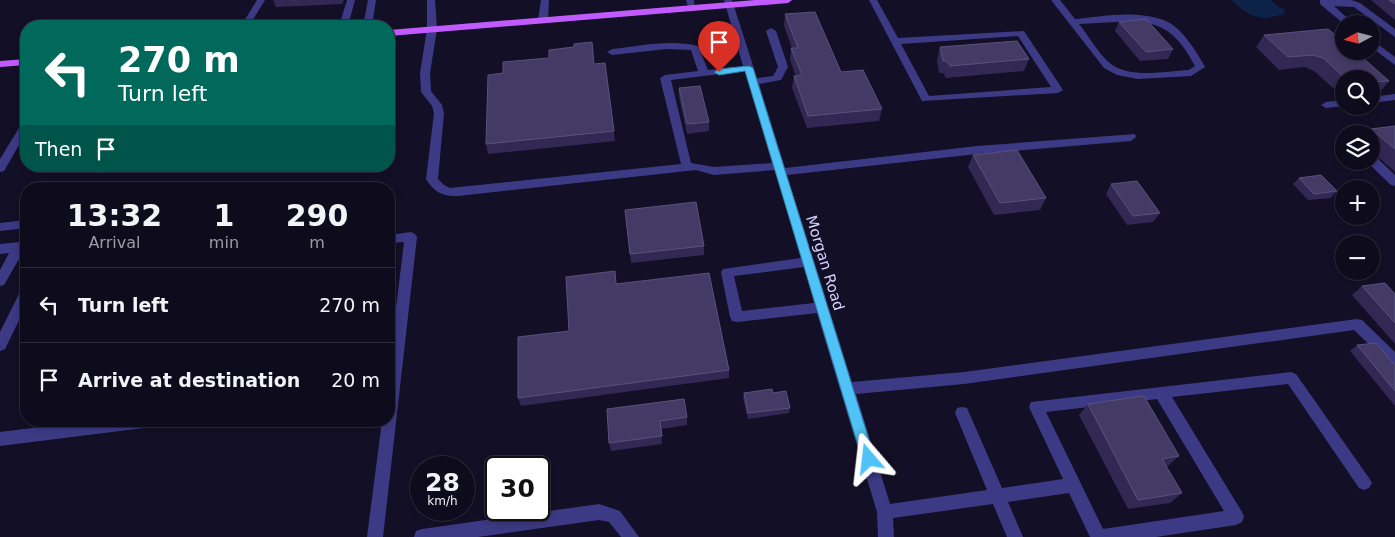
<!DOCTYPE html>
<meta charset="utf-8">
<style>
body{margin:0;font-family:"DejaVu Sans",sans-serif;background:#1c1929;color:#f1f3f6;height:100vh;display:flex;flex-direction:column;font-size:19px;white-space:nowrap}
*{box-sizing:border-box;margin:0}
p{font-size:16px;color:#9b9ba3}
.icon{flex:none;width:28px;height:28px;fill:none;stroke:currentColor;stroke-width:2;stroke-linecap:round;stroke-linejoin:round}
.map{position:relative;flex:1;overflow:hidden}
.panel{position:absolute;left:20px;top:182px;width:375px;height:245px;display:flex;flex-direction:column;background:#0e0b1c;border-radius:20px;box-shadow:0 2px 8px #0003,0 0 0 1px #2e2b3b}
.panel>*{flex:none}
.banner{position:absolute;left:20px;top:20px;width:375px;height:152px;border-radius:20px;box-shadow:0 2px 8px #0003,0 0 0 1px #2e2b3b;background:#00695c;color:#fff;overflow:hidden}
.needle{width:32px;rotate:263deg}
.fabs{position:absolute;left:1335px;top:15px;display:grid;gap:10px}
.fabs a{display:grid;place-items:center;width:45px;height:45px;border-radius:50%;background:#0e0b1c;box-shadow:0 2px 8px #0003,0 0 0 1px #2e2b3b;font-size:25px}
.speed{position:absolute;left:410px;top:456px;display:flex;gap:10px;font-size:25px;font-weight:700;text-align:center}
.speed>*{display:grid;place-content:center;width:65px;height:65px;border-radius:50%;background:#0e0b1c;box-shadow:0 2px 8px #0003,0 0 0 1px #2e2b3b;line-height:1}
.speed small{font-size:12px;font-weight:400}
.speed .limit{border:2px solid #111;border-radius:8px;background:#fff;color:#111}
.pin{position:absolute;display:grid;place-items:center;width:42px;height:42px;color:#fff;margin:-51px -21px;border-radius:50% 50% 50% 0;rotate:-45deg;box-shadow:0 0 5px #0007}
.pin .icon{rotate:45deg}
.me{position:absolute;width:55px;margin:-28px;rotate:343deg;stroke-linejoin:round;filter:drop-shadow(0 0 4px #0008)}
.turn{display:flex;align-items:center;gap:18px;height:105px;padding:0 15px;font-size:22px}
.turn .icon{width:65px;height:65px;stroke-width:2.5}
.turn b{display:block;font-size:35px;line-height:42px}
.then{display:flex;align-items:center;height:48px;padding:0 15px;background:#0003;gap:10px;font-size:19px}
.eta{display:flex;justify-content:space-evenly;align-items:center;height:85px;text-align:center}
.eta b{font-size:30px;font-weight:600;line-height:35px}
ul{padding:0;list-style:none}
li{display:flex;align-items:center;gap:15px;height:75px;padding:0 15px;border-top:1px solid #2e2b3b}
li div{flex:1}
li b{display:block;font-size:19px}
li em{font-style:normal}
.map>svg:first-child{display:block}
.water{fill:#0c2248}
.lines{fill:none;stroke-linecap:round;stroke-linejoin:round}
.minor{fill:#3d3a85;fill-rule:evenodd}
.major{fill:#c25bff;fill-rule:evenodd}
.wall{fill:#312854}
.building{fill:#433a66;stroke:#5a527e}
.route{fill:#4fc3f7;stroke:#337fa1}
.labels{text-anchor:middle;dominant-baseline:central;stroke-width:5;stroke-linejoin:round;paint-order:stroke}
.street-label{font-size:15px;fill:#d9d4ff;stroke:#130f26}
</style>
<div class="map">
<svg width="1395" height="537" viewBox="0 0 1395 537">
<rect width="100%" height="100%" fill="#130f26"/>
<path class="water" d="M1232,0H1271L1277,6L1284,9L1285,13C1262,22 1249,18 1232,0Z"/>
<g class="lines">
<path class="minor" d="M257,0H265L249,26H241Z
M347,0H355L348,26H339Z
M368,0H376L372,26H363Z
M427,0H435L437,29L430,73L431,91L442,105L444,113L438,179L444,185L450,188L681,164L660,78L665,75L698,71L691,50L667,49L612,55L607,52L612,49C641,46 670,39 698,46L708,70L743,66L724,0H732L757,78L773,76L778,67L766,31L771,28L776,31L788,67L781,80L759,84L785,168L977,146L1135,134L1136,137L1131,141L977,154L787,175L852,382L964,372L1357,319L1362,320L1395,352V367L1390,365L1354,330L964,384L856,394L890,504L987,490L955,413L957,408L962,407L967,408L1002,488L1063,479L1029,407L1031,402L1291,372L1296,374L1369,478L1372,483L1369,488L1364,490L1359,488L1288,384L1172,397L1242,512L1244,517L1242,522L1236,525L1156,537H1090L1069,493L1008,502L1023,537H1007L993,504L893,518L894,537H878L877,512L817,313L737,322L732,321L730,317L721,272L723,269L801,258L775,170L714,175L696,170L458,196C443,197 434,192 426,179L434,113L432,106L421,92L420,73L427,29ZM745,71L772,163L714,167L691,163L671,80ZM804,267L814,303L742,311L734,276ZM1157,399L1224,511L1103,529L1046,412Z
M541,0H549L548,20L543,23L538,20Z
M686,0H694L695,10H689Z
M869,0H877L898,38L1024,31L1063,90L1058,93L922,101ZM1018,36L1051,87L929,96L901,44Z
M1051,0H1060L1075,19C1103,16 1141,9 1168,22C1183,30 1197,52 1205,67L1191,76L1138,79L1117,75L1104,68ZM1134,21C1166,23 1180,38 1195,66L1189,70C1165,71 1132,79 1111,64C1100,56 1088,35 1079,24Z
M1320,0H1351L1360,3L1395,29V37L1354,7L1334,6L1354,24H1344L1320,4Z
M1371,39L1395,57V65L1371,47Z
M1395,94V100L1371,103V97Z
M1344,100V106L1326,108L1321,105L1326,102Z
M26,122V133L4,171L0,172V159L22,123Z
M1395,126V134L1371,137V134H1359L1364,130Z
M1371,155L1375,156L1395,175V186L1391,185L1367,162L1371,161Z
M26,220V228L0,231V223Z
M411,232L415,234L417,237L383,537H367L382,421H389V365L404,242L389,243V235Z
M19,242L26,243V251L23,252L4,285L0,286V270L9,253L0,254V244Z
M26,289V306L5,349L0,351V332L21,290Z
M89,421H151L149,426L144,428L0,446V432Z
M599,504L620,511L639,537H621L609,522L599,520L478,537H414L416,531L422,529Z"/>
<path class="major" d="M755,0H792L788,3L389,36V30Z
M26,59V65L0,67V61Z"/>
</g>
<path class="wall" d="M273,0H344L342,4L276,7Z
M1371,0H1395V20Z
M785,14L841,72L882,109L879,121L807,128L792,88L794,76H796L790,60L791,48H792L784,26Z
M1119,22L1173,49L1168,59L1140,61L1115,31Z
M1264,35L1389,81L1379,93L1371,94V79H1344V97H1343L1314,71L1304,67L1279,70L1256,47Z
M940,47L1029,59L1024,71L946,78L943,73H939L937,60Z
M605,63L615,141L488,154L486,144L595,64Z
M679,88L709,122V131L687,134L679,97Z
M1395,126V172L1371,151V134H1367L1371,129Z
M973,155L1046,198L1040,210L994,215L968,167Z
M1299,178L1337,191L1331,198L1308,200L1293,184Z
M1111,184L1160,213L1153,222L1127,225L1106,194Z
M625,210L704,246V255L631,263Z
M616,284L729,370V378L521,406L518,398L569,331Z
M1362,286L1395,294V344L1352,295Z
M1357,345L1395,365V406L1350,351Z
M744,393H773L790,408L789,413L748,419L743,398Z
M1088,404L1179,456L1168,466H1166L1182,493L1170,503L1128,509L1079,415Z
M607,409L687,417V425L661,429L662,444L611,451L609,443Z"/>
<path class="building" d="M1389,0H1395V4Z
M815,12L841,72L863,70L882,109L808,116L794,76L802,75L791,48H798L785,14Z
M1146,19L1173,49L1146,52L1119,22Z
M1328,29L1344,42V51H1355L1389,81L1371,82V79H1346L1323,58L1313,55L1288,57L1264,35Z
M1017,41L1029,59L950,66L947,61H943L940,47Z
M592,42L594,64L605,63L614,131L486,144L488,75L503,73V62L549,58V50L574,47V44Z
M700,86L709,122L687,124L679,88Z
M1395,126V149L1371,129Z
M1017,150L1046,198L1000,203L973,155Z
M1321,175L1337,191L1314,194L1299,178Z
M1137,181L1160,213L1133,216L1111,184Z
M696,202L704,246L630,254L625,210Z
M615,271L616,284L709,273L729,370L518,398V337L569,331L566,277Z
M1385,283L1395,294V323L1362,286Z
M1376,343L1395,365V391L1357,345Z
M772,389L773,393L786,391L790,408L748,413L744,393Z
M1144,396L1179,456L1162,459L1182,493L1138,500L1088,404Z
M684,399L687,417L660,421L662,436L609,443L607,409Z"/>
<path class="route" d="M749,66L753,68L875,459L873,464L869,466L864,464L862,459L745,71L719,75L714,72L719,69Z"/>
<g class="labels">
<g class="street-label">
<text transform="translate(825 263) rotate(73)">Morgan Road</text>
</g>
</g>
</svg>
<div class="fabs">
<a><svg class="needle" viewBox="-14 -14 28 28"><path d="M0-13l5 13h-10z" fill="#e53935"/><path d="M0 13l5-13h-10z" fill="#9b9ba3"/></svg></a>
<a><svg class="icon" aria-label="search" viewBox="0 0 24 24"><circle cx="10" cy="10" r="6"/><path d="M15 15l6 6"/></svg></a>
<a><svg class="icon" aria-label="layers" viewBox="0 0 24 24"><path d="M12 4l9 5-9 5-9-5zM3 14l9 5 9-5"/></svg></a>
<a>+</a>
<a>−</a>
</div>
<div class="speed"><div>28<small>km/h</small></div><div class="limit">30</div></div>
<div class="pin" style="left:719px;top:72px;background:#d93025"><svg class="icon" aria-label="arrive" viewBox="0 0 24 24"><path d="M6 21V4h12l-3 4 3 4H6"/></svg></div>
<svg class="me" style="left:869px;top:459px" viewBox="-20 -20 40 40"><path d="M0-17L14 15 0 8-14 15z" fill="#4fc3f7" stroke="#fff" stroke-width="4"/></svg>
<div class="banner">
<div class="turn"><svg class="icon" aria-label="left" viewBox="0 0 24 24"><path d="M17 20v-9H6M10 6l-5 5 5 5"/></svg><div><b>270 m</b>Turn left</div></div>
<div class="then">Then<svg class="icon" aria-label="arrive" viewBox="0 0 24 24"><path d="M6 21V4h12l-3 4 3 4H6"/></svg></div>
</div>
<section class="panel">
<div class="eta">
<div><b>13:32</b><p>Arrival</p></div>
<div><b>1</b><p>min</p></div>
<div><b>290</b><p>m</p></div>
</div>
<ul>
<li><svg class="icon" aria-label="left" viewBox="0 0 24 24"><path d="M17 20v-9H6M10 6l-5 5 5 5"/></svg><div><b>Turn left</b></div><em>270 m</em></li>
<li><svg class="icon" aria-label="arrive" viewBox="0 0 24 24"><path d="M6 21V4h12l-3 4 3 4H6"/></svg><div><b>Arrive at destination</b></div><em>20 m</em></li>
</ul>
</section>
</div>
